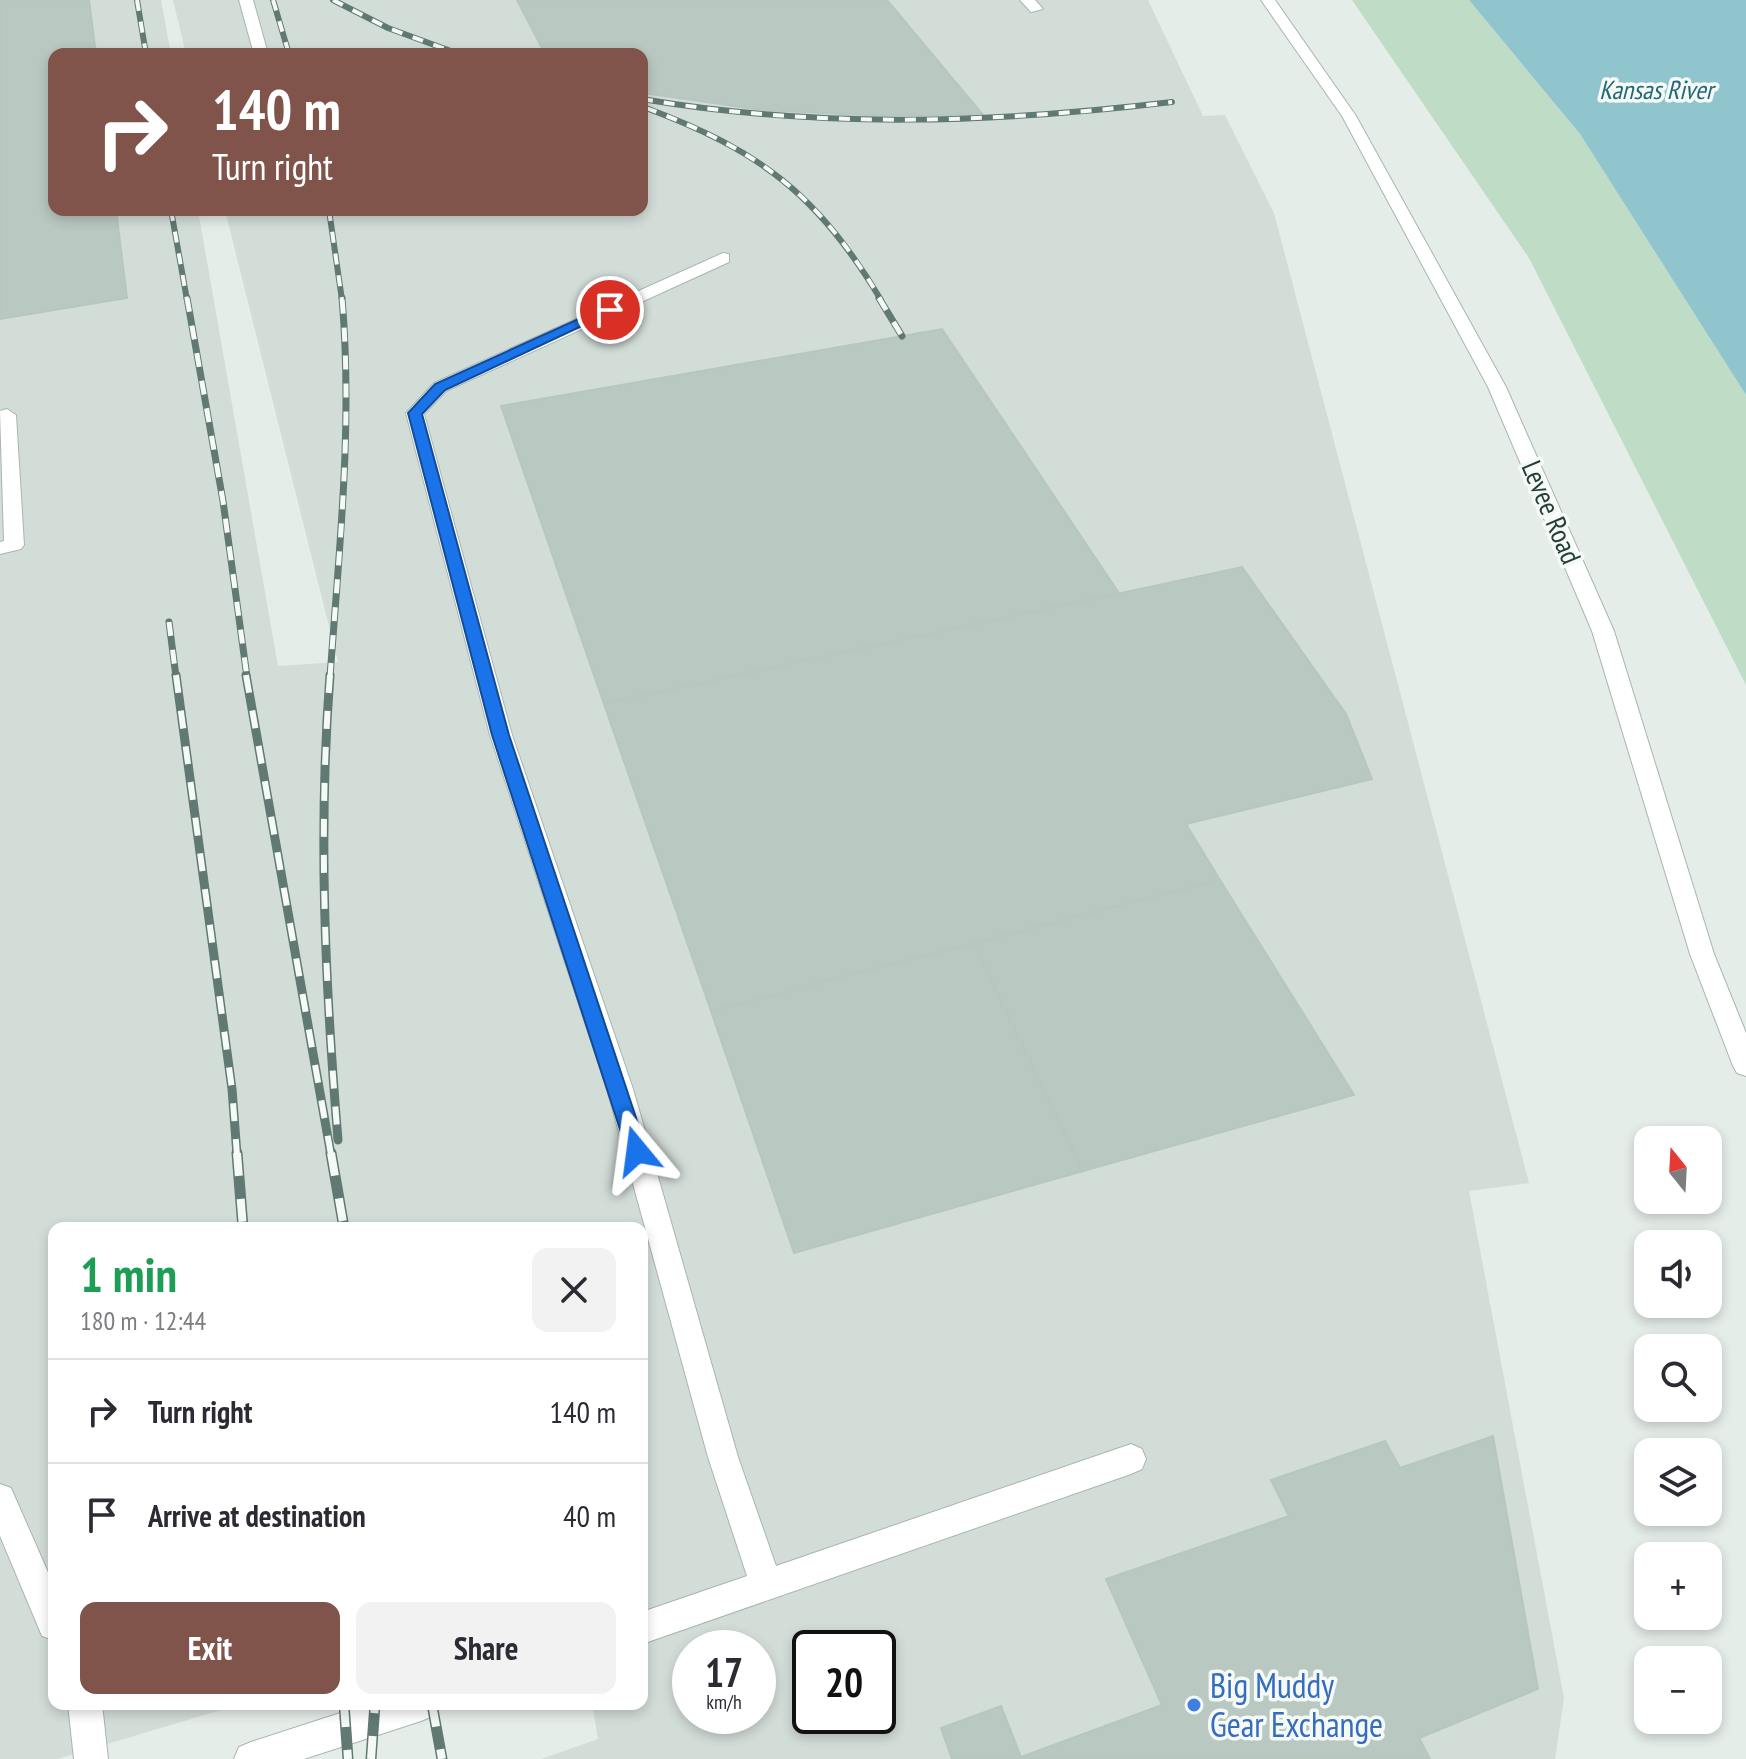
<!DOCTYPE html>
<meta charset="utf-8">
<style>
body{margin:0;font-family:"PT Sans Narrow",sans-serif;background:#f2f2f3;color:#2b2b33;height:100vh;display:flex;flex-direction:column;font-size:30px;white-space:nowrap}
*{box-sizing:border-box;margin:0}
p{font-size:26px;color:#7c7c81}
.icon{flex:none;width:44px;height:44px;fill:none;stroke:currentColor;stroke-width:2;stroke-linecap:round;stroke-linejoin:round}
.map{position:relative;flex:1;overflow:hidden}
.side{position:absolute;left:48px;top:1222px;width:600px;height:488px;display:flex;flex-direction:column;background:#fff;border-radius:16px;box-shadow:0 4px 12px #0003}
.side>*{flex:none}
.hud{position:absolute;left:48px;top:48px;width:600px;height:168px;border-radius:16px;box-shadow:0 4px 12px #0003;background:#80544b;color:#fff;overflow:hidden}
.needle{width:52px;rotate:342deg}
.tools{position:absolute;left:1634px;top:1126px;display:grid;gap:16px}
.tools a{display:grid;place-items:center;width:88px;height:88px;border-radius:16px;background:#fff;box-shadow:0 4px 12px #0003;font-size:40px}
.speed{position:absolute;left:672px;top:1630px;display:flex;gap:16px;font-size:40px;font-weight:700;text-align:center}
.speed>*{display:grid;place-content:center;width:104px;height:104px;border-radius:50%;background:#fff;box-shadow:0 4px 12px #0003;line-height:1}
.speed small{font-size:20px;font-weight:400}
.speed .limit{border:4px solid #111;border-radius:12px;background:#fff;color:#111}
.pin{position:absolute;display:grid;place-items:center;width:68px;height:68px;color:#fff;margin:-34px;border:4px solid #fff;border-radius:50%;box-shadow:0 2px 8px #0007}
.me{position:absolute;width:88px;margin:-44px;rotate:344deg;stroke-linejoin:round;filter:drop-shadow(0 0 6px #0008)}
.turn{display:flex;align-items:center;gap:28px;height:168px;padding:0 32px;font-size:36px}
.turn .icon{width:104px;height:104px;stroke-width:2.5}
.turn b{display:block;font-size:56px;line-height:68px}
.round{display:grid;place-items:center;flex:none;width:84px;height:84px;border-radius:16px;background:#f2f2f3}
.headline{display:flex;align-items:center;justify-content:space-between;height:136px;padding:0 32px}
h1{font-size:48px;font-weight:700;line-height:60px;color:#1e9e55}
.action{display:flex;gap:16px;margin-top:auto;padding:16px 32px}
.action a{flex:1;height:92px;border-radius:16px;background:#80544b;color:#fff;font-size:32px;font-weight:700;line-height:92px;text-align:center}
.action a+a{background:#f2f2f3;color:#2b2b33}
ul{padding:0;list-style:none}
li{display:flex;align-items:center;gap:24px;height:104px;padding:0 32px;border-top:2px solid #e1e1e2}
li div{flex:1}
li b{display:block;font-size:30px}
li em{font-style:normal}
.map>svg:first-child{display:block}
.built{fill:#d3ddd8;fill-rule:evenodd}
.green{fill:#bfdcc7}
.water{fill:#91c5ce}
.building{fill:#bac8c2;stroke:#b7c6c0;stroke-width:2}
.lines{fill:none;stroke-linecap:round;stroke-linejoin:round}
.minor-casing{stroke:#a8b5b0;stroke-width:2}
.minor{fill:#fff;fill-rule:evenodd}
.rail-far3-casing{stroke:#607972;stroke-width:6}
.rail-far2-casing{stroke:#607972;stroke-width:7}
.rail-far1-casing{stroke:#607972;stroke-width:9}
.rail-casing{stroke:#607972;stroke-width:11}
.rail-far3{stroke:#f5faf7;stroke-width:4;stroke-dasharray:11;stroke-linecap:butt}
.rail-far2{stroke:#f5faf7;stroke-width:5;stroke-dasharray:14;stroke-linecap:butt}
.rail-far1{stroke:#f5faf7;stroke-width:6;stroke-dasharray:18;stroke-linecap:butt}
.rail{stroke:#f5faf7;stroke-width:8;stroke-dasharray:23;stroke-linecap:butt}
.route{fill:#1a73e8;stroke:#114b97;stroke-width:2}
.shop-dot{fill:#3f7fe0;stroke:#f5faf7;stroke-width:3}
.labels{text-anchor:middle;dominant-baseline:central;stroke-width:7;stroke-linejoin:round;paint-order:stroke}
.far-water-label{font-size:26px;font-style:italic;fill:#236976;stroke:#f5faf7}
.street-label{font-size:28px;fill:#253e37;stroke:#f5faf7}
.near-shop-label{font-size:34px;fill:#366cbe;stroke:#f5faf7;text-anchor:start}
</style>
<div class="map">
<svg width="1746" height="1759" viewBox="0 0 1746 1759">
<rect width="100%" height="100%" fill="#e5ede9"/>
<path class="built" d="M0,0H161L171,54H54V210H198L278,666L338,662L225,210H642V54H186L173,0H1148L1203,116L1225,115L1274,213L1529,1183L1469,1191L1564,1698L1555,1759H541L598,1739L592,1704H642V1228H54V1704H241L57,1759H0ZM690,1648H758V1716H690ZM810,1648H878V1716H810Z"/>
<path class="green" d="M1352,0H1469L1580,134L1746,395V685L1529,258Z"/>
<path class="water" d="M1469,0H1746V395L1580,134Z"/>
<path class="building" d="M0,0H89L96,54H54V210H116L127,298L0,319Z
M517,0H887L983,115H864L762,110L642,93V54H545Z
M942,329L1119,593L604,704L501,406Z
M1242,567L1346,714L1372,779L1186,824L1220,880L711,1011L604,704Z
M1220,880L1354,1095L1083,1171L973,943Z
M973,943L1083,1171L794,1253L711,1011Z
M1493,1436L1538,1689L1419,1738L1430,1759H952L941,1728L1001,1706L1021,1757L1162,1705L1106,1579L1289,1516L1271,1480L1385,1441L1400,1468Z"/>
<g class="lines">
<g class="minor-casing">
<path id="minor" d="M239,0H253L268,54H254Z
M1020,0H1035L1043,9L1031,12Z
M1261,0H1275L1356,116L1506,387L1614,631L1714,954L1746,1033V1076L1737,1073L1733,1066L1690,954L1592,631L1488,387L1342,116Z
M723,253L729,254V262L446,391L424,414L512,735L633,1089L738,1457L776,1566L1131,1444L1142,1449L1146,1459L1142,1469L1131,1474L642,1644V1612L747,1576L708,1457L607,1089L490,735L406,413L434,383Z
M7,409L16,415L24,545L21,549L0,554V542L4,541L0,411Z
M0,1484L11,1488L54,1586V1640L42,1636L0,1536Z
M68,1704H102L108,1759H74Z
M368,1704H438L433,1716L421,1721L304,1759H234L239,1747L251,1742Z"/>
</g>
<use href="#minor" class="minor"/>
<g class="rail-far3-casing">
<path id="rail-far3" d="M137,0L146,54
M273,0L289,54
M333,0L388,28L459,54
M642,99C820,129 994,123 1172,102
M646,108C759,150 819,195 881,300
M171,210L187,300
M329,210L342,300"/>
</g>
<g class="rail-far2-casing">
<path id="rail-far2" d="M187,298L223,501L247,677
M879,298L902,336
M169,622L176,677
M330,677C339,551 353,425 342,298"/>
</g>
<g class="rail-far1-casing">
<path id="rail-far1" d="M176,675L232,1089L237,1155
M246,675L331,1155
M330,675C318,831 325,984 338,1140"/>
</g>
<g class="rail-casing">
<path id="rail" d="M237,1153L243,1228
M331,1153L344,1228
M344,1704L348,1759
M432,1704L442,1759
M371,1759L375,1704"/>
</g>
<use href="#rail-far3" class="rail-far3"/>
<use href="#rail-far2" class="rail-far2"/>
<use href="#rail-far1" class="rail-far1"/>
<use href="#rail" class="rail"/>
</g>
<path class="route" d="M605,307L616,310L445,390L422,414L509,735L647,1151L637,1159L627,1151L492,735L408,413L435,384Z"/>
<circle class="shop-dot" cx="1194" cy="1705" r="8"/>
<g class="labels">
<g class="far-water-label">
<text x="1656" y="89">Kansas River</text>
</g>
<g class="street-label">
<text transform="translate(1552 512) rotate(67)">Levee Road</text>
</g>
<g class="near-shop-label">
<text x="1210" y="1685">Big Muddy<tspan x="1210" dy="39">Gear Exchange</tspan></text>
</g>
</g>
</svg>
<div class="tools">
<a><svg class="needle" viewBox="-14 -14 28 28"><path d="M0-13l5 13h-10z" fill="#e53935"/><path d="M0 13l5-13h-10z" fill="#7c7c81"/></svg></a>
<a><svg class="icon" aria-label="sound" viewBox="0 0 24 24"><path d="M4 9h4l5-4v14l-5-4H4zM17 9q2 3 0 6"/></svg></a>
<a><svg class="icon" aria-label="search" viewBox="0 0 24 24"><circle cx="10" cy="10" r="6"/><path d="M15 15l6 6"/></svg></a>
<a><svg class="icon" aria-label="layers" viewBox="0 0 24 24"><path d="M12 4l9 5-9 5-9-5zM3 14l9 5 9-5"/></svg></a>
<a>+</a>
<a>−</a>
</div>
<div class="speed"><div>17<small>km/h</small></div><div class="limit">20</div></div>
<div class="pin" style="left:610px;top:310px;background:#d93025"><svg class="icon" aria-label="arrive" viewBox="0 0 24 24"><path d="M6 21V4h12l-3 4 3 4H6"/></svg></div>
<svg class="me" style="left:637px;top:1151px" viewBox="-20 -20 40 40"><path d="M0-17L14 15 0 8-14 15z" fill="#1a73e8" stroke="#fff" stroke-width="4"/></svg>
<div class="hud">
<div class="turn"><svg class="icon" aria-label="right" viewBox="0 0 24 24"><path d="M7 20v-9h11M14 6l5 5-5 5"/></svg><div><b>140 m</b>Turn right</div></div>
</div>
<section class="side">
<div class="headline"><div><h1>1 min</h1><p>180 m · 12:44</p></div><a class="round"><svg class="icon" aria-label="close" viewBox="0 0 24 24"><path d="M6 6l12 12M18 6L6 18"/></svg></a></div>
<ul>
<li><svg class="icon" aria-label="right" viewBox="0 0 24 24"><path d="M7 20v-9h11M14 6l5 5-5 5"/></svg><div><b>Turn right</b></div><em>140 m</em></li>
<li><svg class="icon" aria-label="arrive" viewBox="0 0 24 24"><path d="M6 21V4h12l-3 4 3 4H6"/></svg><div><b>Arrive at destination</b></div><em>40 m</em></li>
</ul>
<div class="action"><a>Exit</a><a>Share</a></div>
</section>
</div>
